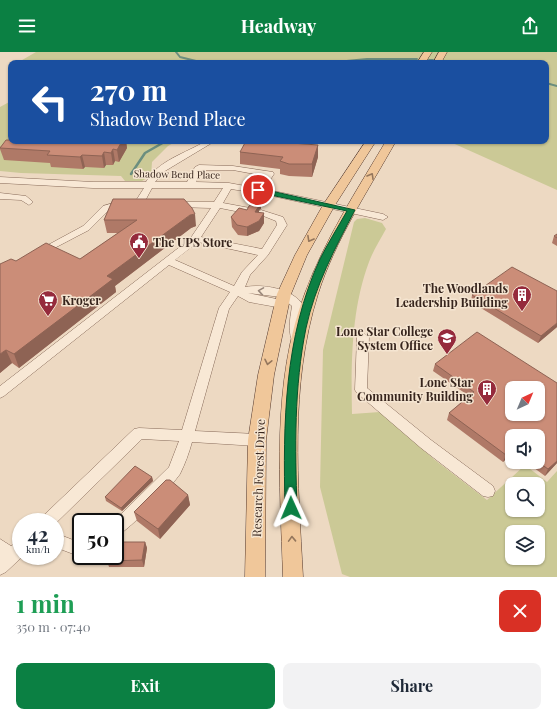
<!DOCTYPE html>
<meta charset="utf-8">
<style>
body{margin:0;font-family:"Playfair Display",serif;background:#f2f2f3;color:#1f2937;height:100vh;display:flex;flex-direction:column;font-size:15px;white-space:nowrap}
*{box-sizing:border-box;margin:0}
p{font-size:13px;color:#747a83}
.icon{flex:none;width:22px;height:22px;fill:none;stroke:currentColor;stroke-width:2;stroke-linecap:round;stroke-linejoin:round}
.map{position:relative;height:525px;overflow:hidden}
.drawer{display:flex;flex-direction:column;background:#fff;flex:1}
.drawer>*{flex:none}
.guide{position:absolute;left:8px;top:8px;width:541px;height:84px;border-radius:8px;box-shadow:0 1px 3px #0004;background:#1a4fa0;color:#fff;overflow:hidden}
.needle{width:26px;rotate:44deg}
.buttons{position:absolute;left:505px;top:329px;display:grid;gap:8px}
.buttons a{display:grid;place-items:center;width:40px;height:40px;border-radius:8px;background:#fff;box-shadow:0 1px 3px #0004;font-size:20px}
.speed{position:absolute;left:12px;top:461px;display:flex;gap:8px;font-size:20px;font-weight:700;text-align:center}
.speed>*{display:grid;place-content:center;width:52px;height:52px;border-radius:50%;background:#fff;box-shadow:0 1px 3px #0004;line-height:1}
.speed small{font-size:10px;font-weight:400}
.speed .limit{border:2px solid #111;border-radius:6px;background:#fff;color:#111}
.pin{position:absolute;display:grid;place-items:center;width:34px;height:34px;color:#fff;margin:-17px;border:2px solid #fff;border-radius:50%;box-shadow:0 1px 4px #0007}
.me{position:absolute;width:44px;margin:-22px;rotate:359deg;stroke-linejoin:round;filter:drop-shadow(0 0 3px #0008)}
.turn{display:flex;align-items:center;gap:14px;height:84px;padding:0 16px;font-size:18px}
.turn .icon{width:52px;height:52px;stroke-width:2.5}
.turn b{display:block;font-size:28px;line-height:34px}
.round{display:grid;place-items:center;flex:none;width:42px;height:42px;border-radius:8px;background:#f2f2f3}
.overview{display:flex;align-items:center;justify-content:space-between;height:68px;padding:0 16px}
h1{font-size:24px;font-weight:700;line-height:30px;color:#1e9e55}
.action{display:flex;gap:8px;margin-top:auto;padding:8px 16px}
.action a{flex:1;height:46px;border-radius:8px;background:#0b8043;color:#fff;font-size:16px;font-weight:700;line-height:46px;text-align:center}
.action a+a{background:#f2f2f3;color:#1f2937}
header{display:flex;justify-content:space-between;align-items:center;height:52px;padding:0 16px;background:#0b8043;color:#fff;font-size:18px;font-weight:700}
.map>svg:first-child{display:block}
.green{fill:#cbc996;fill-rule:evenodd}
.lines{fill:none;stroke-linecap:round;stroke-linejoin:round}
.stream-far1{stroke:#6b8e7f;stroke-width:2}
.stream{stroke:#6b8e7f;stroke-width:2.5}
.minor-casing{stroke:#876a59;stroke-width:1}
.major-casing{stroke:#54392e;stroke-width:1}
.minor{fill:#f8e8d5;fill-rule:evenodd}
.major{fill:#f0c79a;fill-rule:evenodd}
.wall{fill:#af7967}
.shaded-wall{fill:#8e6354}
.building{fill:#cb8d78;stroke:#8e6354;fill-rule:evenodd}
.oneway{stroke:#94765c}
.oneway2{stroke:#988679}
.route{fill:#0b8043;stroke:#07532c}
.labels{text-anchor:middle;dominant-baseline:central;stroke-width:3;stroke-linejoin:round;paint-order:stroke}
.far-street-label{font-size:10px;fill:#37251d;stroke:#f5e5d1}
.poi-label{font-size:12px;font-weight:bold;fill:#37251d;stroke:#f5e5d1;text-anchor:end}
.street-label{font-size:12px;fill:#37251d;stroke:#f5e5d1}
</style>
<header><svg class="icon" aria-label="menu" viewBox="0 0 24 24"><path d="M4 6h16M4 12h16M4 18h16"/></svg>Headway<svg class="icon" aria-label="share" viewBox="0 0 24 24"><path d="M12 15V3M7 8l5-5 5 5M5 13v7h14v-7"/></svg></header>
<div class="map">
<svg width="557" height="525" viewBox="0 0 557 525">
<rect width="100%" height="100%" fill="#edd9c2"/>
<path class="green" d="M36,0H557V138L448,89H546V11H17Z
M11,49V89H177L168,94L152,110L151,124L142,129H125L121,124L21,121L0,119V55Z
M365,166L382,171L386,177C380,188 373,199 369,210C351,258 351,312 352,362L380,360L435,408L487,448L525,413L547,430L557,419V525H350L342,522L320,435L323,298L354,170L357,167ZM512,432H538V458H512ZM512,480H538V506H512Z"/>
<g class="lines">
<path class="stream-far1" d="M176,0L180,5L204,11
M429,8H433
M447,10L461,11
M326,11L367,7H417
M546,31L557,34"/>
<path class="stream" d="M131,122L145,101L166,89"/>
<g class="minor-casing">
<path id="minor" d="M206,89H215L165,119L155,130H187L195,115L199,113L233,114L273,120L274,122L264,137L383,162L388,165L383,168L263,142L231,137L223,151L250,156L255,159L250,162L220,156L201,185L262,197L277,173L276,169L256,161L261,158L283,165L287,173L268,203L250,223L245,235C263,232 292,236 303,253L300,275L304,290L302,293H294C287,280 290,268 292,254L281,245L248,241L286,249L287,252L286,255L282,256L249,250L238,244L229,257L195,379L257,382L262,384L264,388L262,392L257,394L192,390C189,401 185,412 180,422C173,433 126,481 115,485V470H113L169,415L179,389L142,387L55,472V470H40L42,465L134,377L139,376L182,378L219,256L230,240L169,213L4,344L0,346V334L190,187L211,156L175,155L171,152L172,150H214L223,136H152L145,149L139,153L135,150L144,136H93L0,131V125L93,130H146C157,109 186,101 206,89ZM202,118H233L265,124L256,136L229,131L196,130ZM198,190L258,203L242,220L234,234L175,208Z
M0,141L26,144L33,150L29,153L21,148L0,147Z
M124,148L127,149V153L109,158L89,178L43,202L40,203L35,200L83,174L103,154Z
M363,281L369,285L367,336L431,388L493,434L495,439L493,444L488,445L483,444L421,396L357,341L355,338L357,285Z
M55,481L81,491V504H85L81,505L55,495Z
M0,487L11,494L21,488V504H23L6,520L0,523Z"/>
</g>
<g class="major-casing">
<path id="major" d="M424,0H432L425,11H417Z
M439,0H447L441,11H433Z
M366,89H376L335,153L307,203L291,242L274,323L266,388L265,525H245L248,388L258,323L277,242L295,203L323,153Z
M386,89H396C368,139 335,188 318,242C289,334 298,431 303,525H283C280,431 271,330 305,241C325,187 357,138 386,89Z"/>
</g>
<use href="#minor" class="minor"/>
<use href="#major" class="major"/>
</g>
<path class="wall" d="M11,89H126L127,96L119,110L115,109L113,113H106L104,116L85,115L83,117L51,115L50,111L4,108L0,97V95Z
M318,93V105L312,125L289,124L280,122V117L240,112V100Z
M253,146L261,147V157L259,158V161H264V171L259,179L247,184L238,183L232,175L231,165L247,158L253,152Z
M113,147L196,174L191,176L115,234L116,240L19,316L12,311L0,321L16,209L80,207L118,181H107L104,168Z
M557,182V194L552,191L554,184Z
M472,243L557,275L538,291L471,250Z
M435,312L557,331V411L545,424L526,410H538L512,384V401L503,410L447,368L449,361L469,344L433,319Z
M152,425L153,429L122,459L106,449L105,445Z
M188,443L190,453L160,487L137,469L134,460Z
M145,490L147,496L144,515H109L107,509Z"/>
<path class="shaded-wall" d="M119,89H126L127,96L119,110L117,98Z
M318,93V105L312,125V112Z
M113,97L115,109L113,113L111,101Z
M104,100L106,113L104,116L102,104Z
M82,103L85,115L83,117L80,105Z
M261,147V157L259,158V164L255,160L256,157V149Z
M264,161V171L259,179L247,184V175Z
M195,162L196,174L191,176L115,234L116,240L19,316L14,302L107,224L190,163Z
M557,271V275L538,291L541,284Z
M6,298L12,311L0,321V302Z
M512,397V401L503,410L506,403Z
M557,409V411L545,424L548,417Z
M152,425L153,429L122,459L121,456Z
M188,443L190,453L160,487L158,477Z
M145,490L147,496L144,515L142,508Z"/>
<path class="building" d="M6,88H11V89H122L117,98L113,97L111,101L104,100L102,104L82,103L80,105L47,103L50,99L0,96Z
M246,89H265L318,93L312,112H289L280,109L283,105L240,100Z
M253,146L261,147L256,149Z
M113,147H184L192,156L195,162L190,163L107,224L113,227L14,302L6,298L0,302V212L11,207L16,209L46,191L80,207L137,168H104Z
M254,151L259,154L255,160L264,161L259,169L247,175L237,173L231,165L239,156L247,158L249,154Z
M557,182V186L554,184Z
M512,215L557,239V271L541,284L472,243Z
M477,280L557,331V409L548,417L538,410V384H512V397L506,403L449,361L474,340L435,312ZM512,336H538V362H512Z
M135,414L152,425L121,456L105,445Z
M166,428H170L188,443L158,477L134,460Z
M115,490H145L142,508L107,509L108,504H115Z"/>
<defs><path id="oneway-chevron" d="M-2-3.5L2.5 0L-2 3.5" fill="none" stroke-width="1.6" stroke-linecap="round" stroke-linejoin="round"/></defs>
<g class="oneway">
<use href="#oneway-chevron" transform="translate(371 124) rotate(-60)"/>
<use href="#oneway-chevron" transform="translate(310 187) rotate(119)"/>
<use href="#oneway-chevron" transform="translate(268 310) rotate(102)"/>
<use href="#oneway-chevron" transform="translate(292 487) rotate(-92)"/>
</g>
<use class="oneway2" href="#oneway-chevron" transform="translate(261 239) rotate(-171)"/>
<path class="route" d="M258,136L355,158C335,196 315,234 306,276C294,335 295,396 297,456L295,459L291,461L287,459L285,456C283,372 284,285 320,207C328,191 338,175 347,159L256,140V137Z"/>
<defs>
<g id="civic-pin" transform="scale(1)"><path d="M0 17L-7.5 6A9.5 9.5 0 1 1 7.5 6Z" fill="#952a3c" stroke="#f5e5d1"/><path d="M-.6-6.5H3V-4.5H.6V-3L4-1V1h2V6H-6V1h2V-1L-.6-3ZM-1.2 2.5V6h2.4V2.5Z" fill="#fff"/></g>
<g id="building-pin" transform="scale(1)"><path d="M0 17L-7.5 6A9.5 9.5 0 1 1 7.5 6Z" fill="#952a3c" stroke="#f5e5d1"/><path d="M-4-6H4V6H1V3H-1V6H-4ZM-2.5-4.3h1.7v1.8h-1.7ZM.8-4.3h1.7v1.8H.8ZM-2.5-1h1.7V.8h-1.7ZM.8-1h1.7V.8H.8Z" fill="#fff"/></g>
<g id="supermarket-pin" transform="scale(1)"><path d="M0 17L-7.5 6A9.5 9.5 0 1 1 7.5 6Z" fill="#952a3c" stroke="#f5e5d1"/><path d="M-6-5.5h2.5l.6 2H6L4.5 2H-2.5L-4.4-4H-6ZM-1.5 3.2a1.3 1.3 0 1 0 .1 0ZM3 3.2a1.3 1.3 0 1 0 .1 0Z" fill="#fff"/></g>
<g id="university-pin" transform="scale(1)"><path d="M0 17L-7.5 6A9.5 9.5 0 1 1 7.5 6Z" fill="#952a3c" stroke="#f5e5d1"/><path d="M0-5L7-2L0 1L-7-2ZM-4 1L0 2.5L4 1V4Q0 6-4 4Z" fill="#fff"/></g>
</defs>
<g fill-rule="evenodd">
<use href="#civic-pin" x="139" y="190"/>
<use href="#building-pin" x="522" y="243"/>
<use href="#supermarket-pin" x="48" y="248"/>
<use href="#university-pin" x="447" y="286"/>
<use href="#building-pin" x="487" y="337"/>
</g>
<g class="labels">
<g class="far-street-label">
<text transform="translate(177 122) rotate(1)">Shadow Bend Place</text>
</g>
<g class="poi-label">
<text x="153" y="190" text-anchor="start">The UPS Store</text>
<text x="508" y="236">The Woodlands<tspan x="508" dy="14">Leadership Building</tspan></text>
<text x="62" y="248" text-anchor="start">Kroger</text>
<text x="433" y="279">Lone Star College<tspan x="433" dy="14">System Office</tspan></text>
<text x="473" y="330">Lone Star<tspan x="473" dy="14">Community Building</tspan></text>
</g>
<g class="street-label">
<text transform="translate(258 426) rotate(-88)">Research Forest Drive</text>
</g>
</g>
</svg>
<div class="buttons">
<a><svg class="needle" viewBox="-14 -14 28 28"><path d="M0-13l5 13h-10z" fill="#e53935"/><path d="M0 13l5-13h-10z" fill="#747a83"/></svg></a>
<a><svg class="icon" aria-label="sound" viewBox="0 0 24 24"><path d="M4 9h4l5-4v14l-5-4H4zM17 9q2 3 0 6"/></svg></a>
<a><svg class="icon" aria-label="search" viewBox="0 0 24 24"><circle cx="10" cy="10" r="6"/><path d="M15 15l6 6"/></svg></a>
<a><svg class="icon" aria-label="layers" viewBox="0 0 24 24"><path d="M12 4l9 5-9 5-9-5zM3 14l9 5 9-5"/></svg></a>
</div>
<div class="speed"><div>42<small>km/h</small></div><div class="limit">50</div></div>
<div class="pin" style="left:258px;top:138px;background:#d93025"><svg class="icon" aria-label="arrive" viewBox="0 0 24 24"><path d="M6 21V4h12l-3 4 3 4H6"/></svg></div>
<svg class="me" style="left:291px;top:456px" viewBox="-20 -20 40 40"><path d="M0-17L14 15 0 8-14 15z" fill="#0b8043" stroke="#fff" stroke-width="4"/></svg>
<div class="guide">
<div class="turn"><svg class="icon" aria-label="left" viewBox="0 0 24 24"><path d="M17 20v-9H6M10 6l-5 5 5 5"/></svg><div><b>270 m</b>Shadow Bend Place</div></div>
</div>
</div>
<section class="drawer">
<div class="overview"><div><h1>1 min</h1><p>350 m · 07:40</p></div><a class="round" style="background:#d93025;color:#fff"><svg class="icon" aria-label="close" viewBox="0 0 24 24"><path d="M6 6l12 12M18 6L6 18"/></svg></a></div>
<div class="action"><a>Exit</a><a>Share</a></div>
</section>
